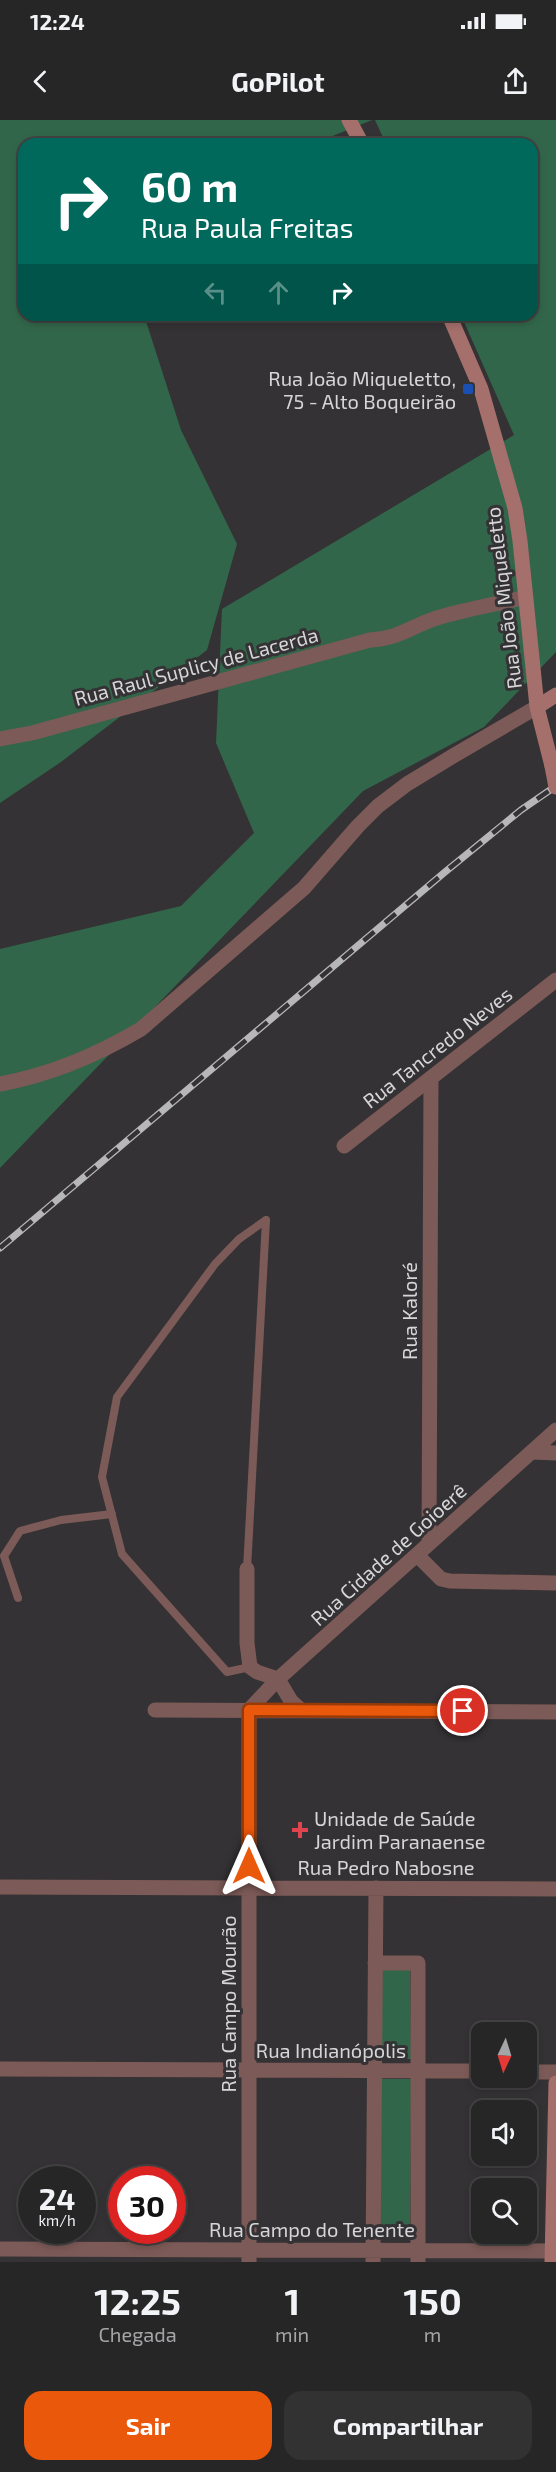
<!DOCTYPE html>
<html lang="pt">
<meta charset="utf-8">
<style>
body{margin:0;font-family:"Exo 2",sans-serif;background:#333233;color:#f1f3f6;height:100vh;display:flex;flex-direction:column;font-size:22px;white-space:nowrap}
*{box-sizing:border-box;margin:0}
p{font-size:20px;color:#a4a5a7}
.icon{flex:none;width:33px;height:33px;fill:none;stroke:currentColor;stroke-width:2;stroke-linecap:round;stroke-linejoin:round}
.map{position:relative;height:2142px;overflow:hidden}
.panel{display:flex;flex-direction:column;background:#272627;flex:1}
.panel>*{flex:none}
.banner{position:absolute;left:18px;top:18px;width:520px;height:183px;border-radius:18px;box-shadow:0 3px 9px #0003,0 0 0 2px #434344;background:#00695c;color:#fff;overflow:hidden}
.needle{width:39px;rotate:184deg}
.fabs{position:absolute;left:471px;top:1902px;display:grid;gap:12px}
.fabs a{display:grid;place-items:center;width:66px;height:66px;border-radius:12px;background:#272627;box-shadow:0 3px 9px #0003,0 0 0 2px #434344;font-size:30px}
.speed{position:absolute;left:18px;top:2046px;display:flex;gap:12px;font-size:30px;font-weight:700;text-align:center}
.speed>*{display:grid;place-content:center;width:78px;height:78px;border-radius:50%;background:#272627;box-shadow:0 3px 9px #0003,0 0 0 2px #434344;line-height:1}
.speed small{font-size:15px;font-weight:400}
.speed .limit{border:9px solid #d22;background:#fff;color:#111}
.pin{position:absolute;display:grid;place-items:center;width:51px;height:51px;color:#fff;margin:-26px;border:3px solid #fff;border-radius:50%;box-shadow:0 2px 6px #0007}
.me{position:absolute;width:66px;margin:-33px;rotate:0deg;stroke-linejoin:round;filter:drop-shadow(0 0 4px #0008)}
.turn{display:flex;align-items:center;gap:21px;height:126px;padding:0 24px;font-size:27px}
.turn .icon{width:78px;height:78px;stroke-width:2.5}
.turn b{display:block;font-size:42px;line-height:51px}
.lanes{display:flex;align-items:center;height:57px;padding:0 24px;background:#0003;justify-content:center;gap:30px;direction:ltr}
.lanes .off{opacity:.35}
.eta{display:flex;justify-content:space-evenly;align-items:center;height:102px;text-align:center}
.eta b{font-size:36px;font-weight:700;line-height:42px}
.button{display:flex;gap:12px;margin-top:auto;padding:12px 24px}
.button a{flex:1;height:69px;border-radius:18px;background:#ea580c;color:#fff;font-size:24px;font-weight:700;line-height:69px;text-align:center}
.button a+a{background:#333233;color:#f1f3f6}
.status{display:flex;justify-content:space-between;align-items:center;height:42px;padding:0 30px;background:#272627;direction:ltr}
.status svg{height:16px;fill:currentColor}
header{display:flex;justify-content:space-between;align-items:center;height:78px;padding:0 24px;background:#272627;font-size:27px;font-weight:700}
.map>svg:first-child{display:block}
.green{fill:#32664a}
.lines{fill:none;stroke-linecap:round;stroke-linejoin:round}
.lane{stroke:#7c5a57;stroke-width:8}
.street{stroke:#7c5a57;stroke-width:15}
.secondary{stroke:#a56f6b;stroke-width:15}
.rail-casing{stroke:#b7b6b8;stroke-width:7}
.rail{stroke:#343234;stroke-width:4.5;stroke-dasharray:14;stroke-linecap:butt}
.secondary-bridge{stroke:#a56f6b;stroke-width:15}
.route-casing{stroke:#983908;stroke-width:15}
.route{stroke:#ea580c;stroke-width:10}
.transit-dot{fill:#1a4fb4;stroke:#343234;stroke-width:2}
.health-dot{fill:#e0444e;stroke:#343234;stroke-width:2}
.labels{text-anchor:middle;dominant-baseline:central;stroke-width:6;stroke-linejoin:round;paint-order:stroke}
.poi-label{font-size:20px;fill:#d6d5d7;stroke:#343234;text-anchor:end}
.street-label{font-size:20px;fill:#d6d5d7;stroke:#343234}
</style>
<div class="status"><b>12:24</b><svg viewBox="0 0 49 12"><path d="M0 12V9h3v3zM5 12V6h3v6zM10 12V3h3v9zM15 12V0h3v12zM26 1h20v11H26zM47 4h2v5h-2z"/></svg></div>
<header><svg class="icon" aria-label="back" viewBox="0 0 24 24"><path d="M15 5l-7 7 7 7"/></svg>GoPilot<svg class="icon" aria-label="share" viewBox="0 0 24 24"><path d="M12 15V3M7 8l5-5 5 5M5 13v7h14v-7"/></svg></header>
<div class="map">
<svg width="556" height="2142" viewBox="0 0 556 2142">
<rect width="100%" height="100%" fill="#343234"/>
<path class="green" d="M0,0H372L313,24H24V195H144L181,310L237,424L207,530L61,642L0,683Z
M375,0H556V532L484,607L363,671L0,1048V829L181,786L254,713L216,623L222,489L514,315L461,195H532V24H386Z
M382,1847L410,1848L411,1939H382Z
M381,1959H411L410,2119L380,2118Z"/>
<g class="lines">
<path class="lane" d="M247,1449L266,1100
M18,1478L4,1436L20,1411L61,1400L112,1394
M250,1547L227,1552L122,1434L102,1357L117,1277L215,1144L239,1119L266,1100"/>
<path class="street" d="M0,619L32,613L370,520C402,518 412,505 440,497C468,489 497,484 526,477
M0,964C49,955 99,934 141,909L304,768L358,706L378,686L407,664L453,636L537,587
M344,1026L556,860
M533,1332L556,1333
M429,1424L431,958
M417,1435L441,1459L450,1461L556,1463
M247,1449V1523L250,1547L257,1552L278,1559L291,1581L301,1590
M155,1590L556,1592
M249,1590L278,1559L556,1310
M0,1767L556,1769
M375,1843H418V2142
M0,1949L482,1951
M526,1952H556
M0,2129L552,2131
M249,2142V1590
M373,2142L376,1768"/>
<path class="secondary" d="M349,0L362,24
M449,195L481,269L515,388L520,421L537,587L552,646
M537,587L556,575
M552,2142L556,1963"/>
<g class="rail-casing">
<path id="rail" d="M0,1128L445,752L521,690L556,666"/>
</g>
<use href="#rail" class="rail"/>
<path class="secondary-bridge" d="M552,646L556,667"/>
</g>
<g class="lines">
<g class="route-casing">
<path id="route" d="M249,1746V1590L463,1591"/>
</g>
<use href="#route" class="route"/>
</g>
<rect class="transit-dot" x="462" y="263" width="12" height="12" rx="3"/>
<path class="health-dot" d="M297 1701h6v6h6v6h-6v6h-6v-6h-6v-6h6z"/>
<g class="labels">
<g class="poi-label">
<text x="456" y="258">Rua João Miqueletto,<tspan x="456" dy="23">75 - Alto Boqueirão</tspan></text>
<text x="314" y="1698" text-anchor="start">Unidade de Saúde<tspan x="314" dy="23">Jardim Paranaense</tspan></text>
</g>
<g class="street-label">
<text transform="translate(503 478) rotate(-97)">Rua João Miqueletto</text>
<text transform="translate(196 546) rotate(-15)">Rua Raul Suplicy de Lacerda</text>
<text transform="translate(437 927) rotate(-38)">Rua Tancredo Neves</text>
<text transform="translate(409 1191) rotate(-90)">Rua Kaloré</text>
<text transform="translate(388 1434) rotate(-42)">Rua Cidade de Goioerê</text>
<text x="386" y="1747">Rua Pedro Nabosne</text>
<text transform="translate(228 1884) rotate(-90)">Rua Campo Mourão</text>
<text x="331" y="1930">Rua Indianópolis</text>
<text x="312" y="2109">Rua Campo do Tenente</text>
</g>
</g>
</svg>
<div class="fabs">
<a><svg class="needle" viewBox="-14 -14 28 28"><path d="M0-13l5 13h-10z" fill="#e53935"/><path d="M0 13l5-13h-10z" fill="#a4a5a7"/></svg></a>
<a><svg class="icon" aria-label="sound" viewBox="0 0 24 24"><path d="M4 9h4l5-4v14l-5-4H4zM17 9q2 3 0 6"/></svg></a>
<a><svg class="icon" aria-label="search" viewBox="0 0 24 24"><circle cx="10" cy="10" r="6"/><path d="M15 15l6 6"/></svg></a>
</div>
<div class="speed"><div>24<small>km/h</small></div><div class="limit">30</div></div>
<div class="pin" style="left:463px;top:1591px;background:#d93025"><svg class="icon" aria-label="arrive" viewBox="0 0 24 24"><path d="M6 21V4h12l-3 4 3 4H6"/></svg></div>
<svg class="me" style="left:249px;top:1746px" viewBox="-20 -20 40 40"><path d="M0-17L14 15 0 8-14 15z" fill="#ea580c" stroke="#fff" stroke-width="4"/></svg>
<div class="banner">
<div class="turn"><svg class="icon" aria-label="right" viewBox="0 0 24 24"><path d="M7 20v-9h11M14 6l5 5-5 5"/></svg><div><b>60 m</b>Rua Paula Freitas</div></div>
<div class="lanes"><svg class="icon off" aria-label="left" viewBox="0 0 24 24"><path d="M17 20v-9H6M10 6l-5 5 5 5"/></svg><svg class="icon off" aria-label="ahead" viewBox="0 0 24 24"><path d="M12 20V5M6 11l6-6 6 6"/></svg><svg class="icon" aria-label="right" viewBox="0 0 24 24"><path d="M7 20v-9h11M14 6l5 5-5 5"/></svg></div>
</div>
</div>
<section class="panel">
<div class="eta">
<div><b>12:25</b><p>Chegada</p></div>
<div><b>1</b><p>min</p></div>
<div><b>150</b><p>m</p></div>
</div>
<div class="button"><a>Sair</a><a>Compartilhar</a></div>
</section>
